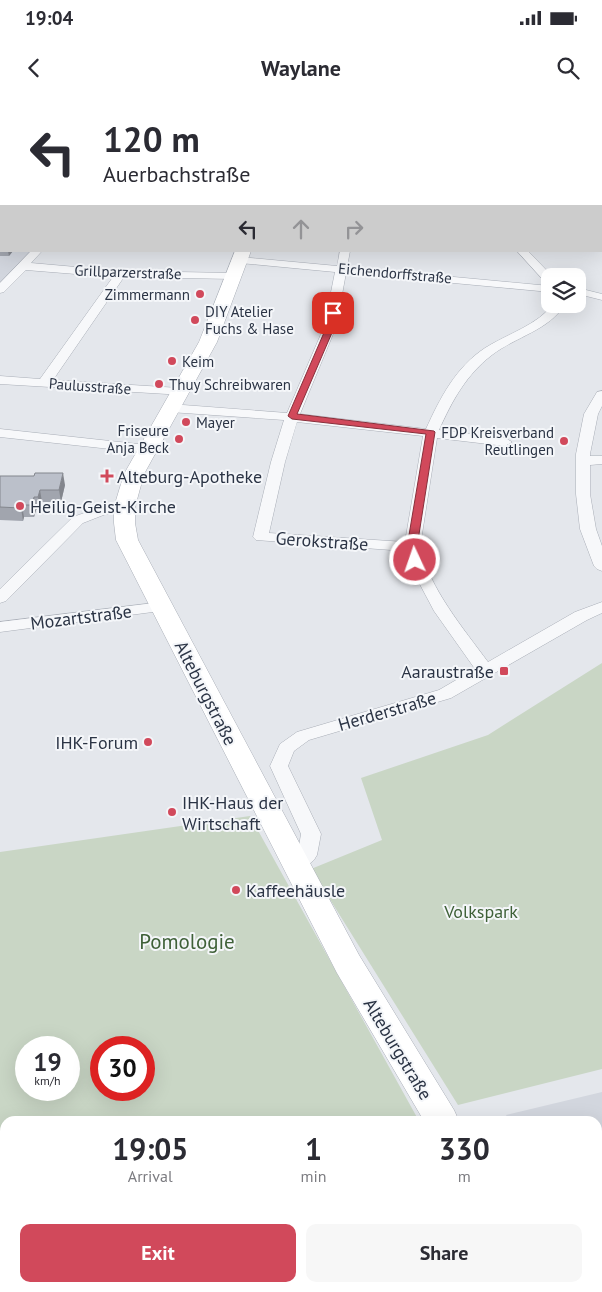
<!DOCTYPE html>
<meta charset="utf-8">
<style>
body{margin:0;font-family:"PT Sans",sans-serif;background:#f7f7f7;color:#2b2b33;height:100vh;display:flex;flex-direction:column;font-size:19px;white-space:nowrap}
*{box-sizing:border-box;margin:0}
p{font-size:16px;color:#7c7c81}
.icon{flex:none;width:28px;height:28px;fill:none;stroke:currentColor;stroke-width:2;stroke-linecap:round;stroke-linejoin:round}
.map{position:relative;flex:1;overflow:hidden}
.drawer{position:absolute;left:0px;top:1016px;width:602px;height:176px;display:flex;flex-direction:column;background:#fff;border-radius:15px 15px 0 0;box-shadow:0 5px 20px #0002}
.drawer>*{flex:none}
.hud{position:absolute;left:0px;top:0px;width:602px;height:152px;box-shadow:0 5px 20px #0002;background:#fff;color:#2b2b33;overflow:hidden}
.tools{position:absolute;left:541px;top:168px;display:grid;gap:10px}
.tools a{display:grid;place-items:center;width:45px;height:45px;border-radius:10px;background:#fff;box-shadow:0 5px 20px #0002;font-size:25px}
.speed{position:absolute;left:15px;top:936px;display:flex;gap:10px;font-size:25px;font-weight:700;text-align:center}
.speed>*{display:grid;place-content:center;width:65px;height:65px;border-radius:50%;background:#fff;box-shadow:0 5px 20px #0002;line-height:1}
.speed small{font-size:12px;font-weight:400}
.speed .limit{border:8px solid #d22;background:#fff;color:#111}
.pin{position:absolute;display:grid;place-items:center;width:42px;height:42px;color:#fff;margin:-21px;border-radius:10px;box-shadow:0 2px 8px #0006}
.me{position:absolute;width:55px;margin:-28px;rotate:357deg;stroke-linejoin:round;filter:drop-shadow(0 0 4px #0008)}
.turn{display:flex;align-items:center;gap:18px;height:105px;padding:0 20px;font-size:22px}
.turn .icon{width:65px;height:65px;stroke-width:2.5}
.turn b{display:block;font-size:35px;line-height:42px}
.lanes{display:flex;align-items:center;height:48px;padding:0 20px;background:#0003;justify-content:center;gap:25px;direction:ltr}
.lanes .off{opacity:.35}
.eta{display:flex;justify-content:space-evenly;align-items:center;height:85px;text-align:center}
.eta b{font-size:30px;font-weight:700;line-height:35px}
.primary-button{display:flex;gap:10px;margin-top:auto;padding:10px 20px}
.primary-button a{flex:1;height:58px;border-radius:10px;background:#d1495b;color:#fff;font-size:20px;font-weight:700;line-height:58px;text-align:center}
.primary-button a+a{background:#f7f7f7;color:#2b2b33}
.status{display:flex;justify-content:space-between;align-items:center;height:35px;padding:0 25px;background:#fff;direction:ltr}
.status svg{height:14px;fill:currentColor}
header{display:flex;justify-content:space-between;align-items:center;height:65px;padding:0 20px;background:#fff;font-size:22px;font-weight:700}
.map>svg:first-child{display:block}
.built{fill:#d2d6de}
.green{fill:#c9d6c5;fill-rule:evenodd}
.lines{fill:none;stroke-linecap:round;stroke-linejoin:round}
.stream{stroke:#9fb4cc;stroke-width:2.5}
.minor-casing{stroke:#a9aeb7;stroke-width:1}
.tertiary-casing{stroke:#a9aeb7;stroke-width:2}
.secondary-casing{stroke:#a9aeb7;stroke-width:1}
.minor{fill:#f7f8fa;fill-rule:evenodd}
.tertiary{fill:#f7f8fa;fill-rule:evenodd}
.secondary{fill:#fff;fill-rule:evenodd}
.wall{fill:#a1a5ae}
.shaded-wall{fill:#83868d}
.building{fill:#bbc0ca;stroke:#83868d}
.route{fill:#d1495b;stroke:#882f3b}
.poi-dot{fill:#d1495b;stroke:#f4f6f9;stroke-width:2}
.labels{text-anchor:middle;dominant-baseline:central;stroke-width:4;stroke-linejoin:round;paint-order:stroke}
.far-street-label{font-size:15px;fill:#2b3445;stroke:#f4f6f9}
.far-poi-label{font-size:15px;fill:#2b3445;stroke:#f4f6f9;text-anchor:start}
.poi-label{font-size:18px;fill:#2b3445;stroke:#f4f6f9;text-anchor:start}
.street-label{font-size:18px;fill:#2b3445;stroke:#f4f6f9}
.park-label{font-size:18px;fill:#3f6138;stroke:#f4f6f9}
.near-park-label{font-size:21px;fill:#3f6138;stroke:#f4f6f9}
</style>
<div class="status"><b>19:04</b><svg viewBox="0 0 49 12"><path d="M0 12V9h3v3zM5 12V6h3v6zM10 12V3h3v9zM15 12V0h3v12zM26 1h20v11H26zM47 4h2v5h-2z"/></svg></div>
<header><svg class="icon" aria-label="back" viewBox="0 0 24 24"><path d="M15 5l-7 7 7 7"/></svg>Waylane<svg class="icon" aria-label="search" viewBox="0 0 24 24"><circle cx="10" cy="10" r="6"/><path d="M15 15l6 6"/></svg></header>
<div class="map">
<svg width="602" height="1192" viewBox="0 0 602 1192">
<rect width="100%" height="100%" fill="#e4e7ec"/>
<path class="built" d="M0,115L1,151H37L0,190Z
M602,992V1182L598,1174V1021H509L506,1015Z"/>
<path class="green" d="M602,563V969L458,1005L311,769L382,740L361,678L488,635Z
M250,716L419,1021H5V1188H511L514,1192H0V752ZM26,948H69V990H26ZM101,948H144V990H101Z"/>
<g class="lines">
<path class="stream" d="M47,0L61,1
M65,1L73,0"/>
<g class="minor-casing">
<path id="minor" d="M601,45H602V51H601Z
M0,70H1V76H0Z
M601,83H602V89H601Z
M31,151H42L31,163L121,171L234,173L240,176L234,179L124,177L53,280L179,288L184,289L185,292L184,295L0,284V276L40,279L113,177L26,170L4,192L0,193V183Z
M340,151H350L347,167L550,186V192L346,173L336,227L300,314L426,329C440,298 456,267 485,248C507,234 538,225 553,204H565C550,230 515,237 492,255C466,275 452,301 439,330L505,338L512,342L505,346L437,338L420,447C430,489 463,528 488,562L575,512L602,502V513L587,520L451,598L309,640L294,651L288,666L321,734L317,755L314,760L302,770L295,773L288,770L285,765L288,760L298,752L301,734L270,666L280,644L297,632L439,590L475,569L434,511L407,460L405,451L256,440L253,437L271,362L284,320L170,312L163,308L170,304L287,313L324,227L335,172L240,163L235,160L240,157L337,166ZM297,322L423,336L405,442L269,433L285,362Z
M517,151H528L552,176H550V184L546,183Z
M578,188L602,194V200L578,194Z
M602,291V306L598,314L590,354V356H602V364L590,365V394L596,429L602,446V471L597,469L594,466L580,429L576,394V354L584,314L597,292Z
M0,329L147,345L154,349L147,353L0,337Z
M124,405L129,406L131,409L129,412L106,414L83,423L6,501L0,503V489L73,417L104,406Z
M162,502L168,504L170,507L168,510L0,532V522Z"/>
</g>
<g class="tertiary-casing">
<path id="tertiary" d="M601,19H602V25H601Z"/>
</g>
<g class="secondary-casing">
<path id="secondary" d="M264,0H276V1H264Z
M235,151H251L217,242L144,374L135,407V423L138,440L359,855L454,1010L459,1021H424L337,873L116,440L114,423V407L124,374L199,242Z
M528,1188H567L569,1192H530Z"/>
</g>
<use href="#minor" class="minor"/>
<use href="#tertiary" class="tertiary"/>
<use href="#secondary" class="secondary"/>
</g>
<path class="wall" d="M0,114H1V151H13L9,156H0Z
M0,376L65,385L61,402H42L40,410H36L34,417H24L23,421L0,420Z"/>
<path class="shaded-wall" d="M8,151H13L9,156Z
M63,373L65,385L61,402L59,390Z
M40,390L42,402L40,410L38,397Z
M34,397L36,410L34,417L32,405Z
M22,405L24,417L23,421L21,408Z"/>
<path class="building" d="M0,114H1V145H0Z
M35,373H63L59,390H40L38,397H34L32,405H22L21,408L0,407V376H34Z"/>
<path class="route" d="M333,210L337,213L334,228L297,314L434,331L435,332L417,447L420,460L419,462H412L407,447L426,334L292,319L288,316L326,228L329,213Z"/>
<g class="poi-dot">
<circle cx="200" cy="194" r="5"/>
<circle cx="195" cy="220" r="5"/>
<circle cx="172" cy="261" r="5"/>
<circle cx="159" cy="284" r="5"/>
<circle cx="186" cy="322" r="5"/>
<circle cx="179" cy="339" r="5"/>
<circle cx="564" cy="341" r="5"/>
<path d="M104.5 368.5h5v5h5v5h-5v5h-5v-5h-5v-5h5z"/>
<circle cx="20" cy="406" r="5"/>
<rect x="499" y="566" width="10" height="10" rx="2.5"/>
<circle cx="148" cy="642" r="5"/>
<circle cx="172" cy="712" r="5"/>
<circle cx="236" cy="790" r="5"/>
</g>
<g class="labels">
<g class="far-street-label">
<text transform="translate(128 172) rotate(2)">Grillparzerstraße</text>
<text transform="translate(395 173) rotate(5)">Eichendorffstraße</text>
<text transform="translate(90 286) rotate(4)">Paulusstraße</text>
</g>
<g class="far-poi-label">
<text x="190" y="194" text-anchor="end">Zimmermann</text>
<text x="205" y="211">DIY Atelier<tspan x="205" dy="17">Fuchs &amp; Hase</tspan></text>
<text x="182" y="261">Keim</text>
<text x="169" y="284">Thuy Schreibwaren</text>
<text x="196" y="322">Mayer</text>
<text x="169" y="330" text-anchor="end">Friseure<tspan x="169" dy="17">Anja Beck</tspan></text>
<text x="554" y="332" text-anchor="end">FDP Kreisverband<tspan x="554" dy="17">Reutlingen</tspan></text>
</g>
<g class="poi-label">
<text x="117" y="376">Alteburg-Apotheke</text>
<text x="30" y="406">Heilig-Geist-Kirche</text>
<text x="494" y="571" text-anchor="end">Aaraustraße</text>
<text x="138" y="642" text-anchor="end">IHK-Forum</text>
<text x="182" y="702">IHK-Haus der<tspan x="182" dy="21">Wirtschaft</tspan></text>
<text x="246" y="790">Kaffeehäusle</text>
</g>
<g class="street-label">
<text transform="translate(322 441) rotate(4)">Gerokstraße</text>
<text transform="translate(81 517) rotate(-7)">Mozartstraße</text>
<text transform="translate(206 593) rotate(63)">Alteburgstraße</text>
<text transform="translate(387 611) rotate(-16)">Herderstraße</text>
<text transform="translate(398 949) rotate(59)">Alteburgstraße</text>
</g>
<g class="park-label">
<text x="481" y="811">Volkspark</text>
</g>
<g class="near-park-label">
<text x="187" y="841">Pomologie</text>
</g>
</g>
</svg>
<div class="tools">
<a><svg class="icon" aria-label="layers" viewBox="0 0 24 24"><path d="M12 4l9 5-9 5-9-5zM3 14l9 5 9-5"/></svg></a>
</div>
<div class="speed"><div>19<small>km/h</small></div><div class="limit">30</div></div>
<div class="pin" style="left:333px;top:213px;background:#d93025"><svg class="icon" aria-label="arrive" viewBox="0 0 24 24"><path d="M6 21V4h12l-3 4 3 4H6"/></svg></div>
<svg class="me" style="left:415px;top:460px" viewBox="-20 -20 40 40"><circle r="17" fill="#d1495b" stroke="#fff" stroke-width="3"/><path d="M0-11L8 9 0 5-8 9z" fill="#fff"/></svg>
<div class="hud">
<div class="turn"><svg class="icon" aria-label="left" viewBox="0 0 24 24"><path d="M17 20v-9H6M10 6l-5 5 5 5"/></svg><div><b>120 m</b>Auerbachstraße</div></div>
<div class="lanes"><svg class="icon" aria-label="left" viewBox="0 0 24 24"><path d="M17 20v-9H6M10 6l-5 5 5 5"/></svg><svg class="icon off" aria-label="ahead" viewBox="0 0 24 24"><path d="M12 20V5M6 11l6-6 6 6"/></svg><svg class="icon off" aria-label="right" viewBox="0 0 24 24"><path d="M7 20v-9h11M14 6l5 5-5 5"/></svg></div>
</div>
<section class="drawer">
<div class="eta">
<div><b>19:05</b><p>Arrival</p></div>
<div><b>1</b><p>min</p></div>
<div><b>330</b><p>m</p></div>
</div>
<div class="primary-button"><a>Exit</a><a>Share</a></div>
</section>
</div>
